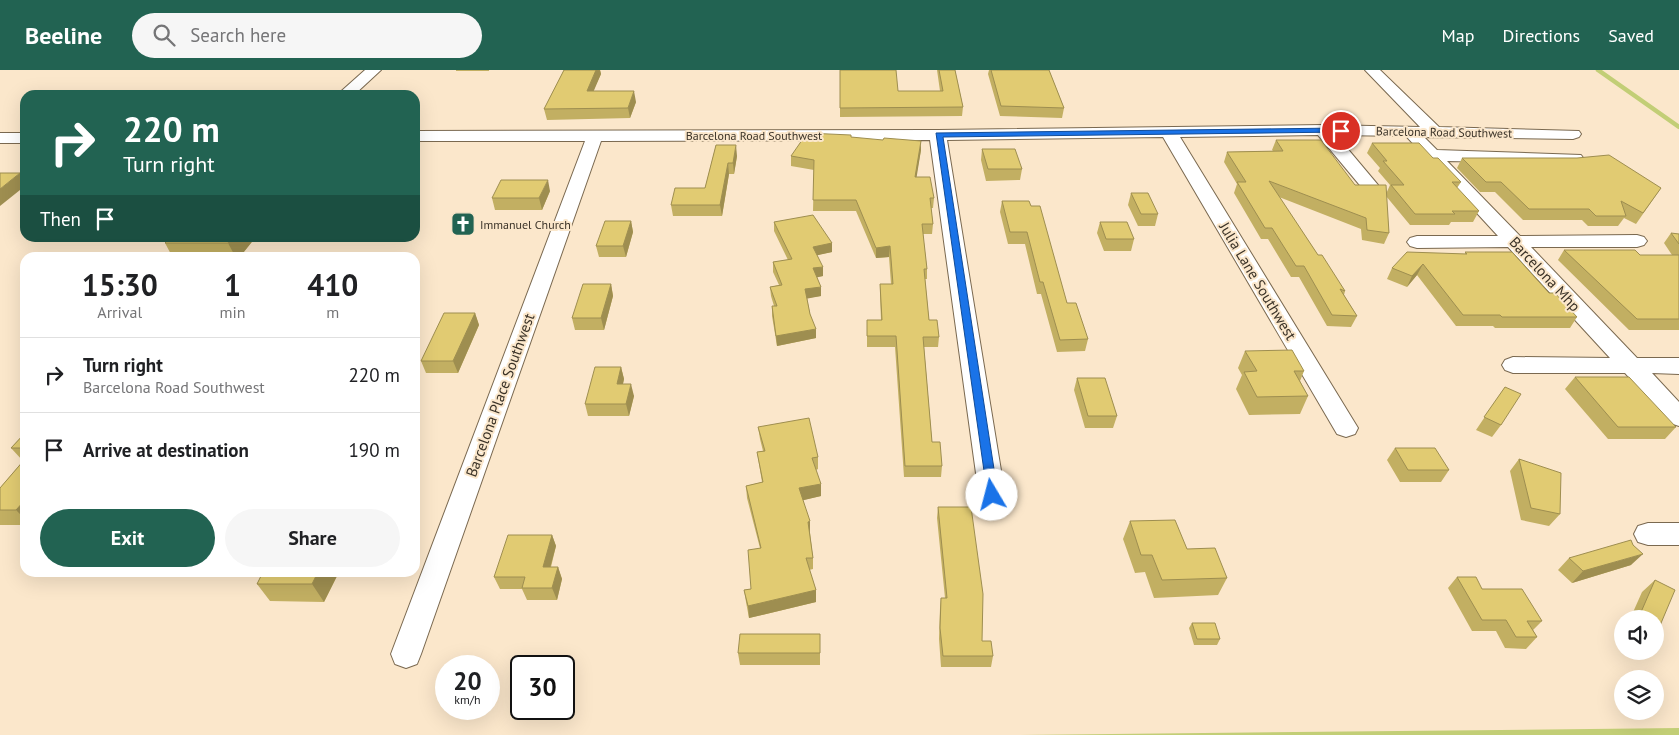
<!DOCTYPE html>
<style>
body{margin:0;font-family:"PT Sans",sans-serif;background:#f6f6f6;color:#202124;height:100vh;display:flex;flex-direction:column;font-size:19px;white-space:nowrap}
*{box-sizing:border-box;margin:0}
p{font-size:16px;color:#757577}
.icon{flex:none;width:28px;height:28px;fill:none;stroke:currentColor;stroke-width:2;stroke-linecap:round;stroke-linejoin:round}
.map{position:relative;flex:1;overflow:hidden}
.side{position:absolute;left:20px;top:182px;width:400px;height:325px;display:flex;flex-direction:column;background:#fff;border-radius:15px;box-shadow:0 5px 20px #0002}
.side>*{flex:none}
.guide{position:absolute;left:20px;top:20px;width:400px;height:152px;border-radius:15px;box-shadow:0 5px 20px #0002;background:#226352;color:#fff;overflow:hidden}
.tools{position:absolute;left:1614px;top:540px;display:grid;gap:10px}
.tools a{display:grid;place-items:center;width:50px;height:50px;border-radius:50%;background:#fff;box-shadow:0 5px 20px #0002;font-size:25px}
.speed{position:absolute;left:435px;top:585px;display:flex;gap:10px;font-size:25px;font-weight:700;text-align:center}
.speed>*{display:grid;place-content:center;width:65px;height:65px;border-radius:50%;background:#fff;box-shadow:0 5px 20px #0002;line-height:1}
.speed small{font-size:12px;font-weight:400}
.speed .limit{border:2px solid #111;border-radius:8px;background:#fff;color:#111}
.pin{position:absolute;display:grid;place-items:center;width:42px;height:42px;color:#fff;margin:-21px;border:2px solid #fff;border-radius:50%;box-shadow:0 1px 5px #0007}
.me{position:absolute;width:55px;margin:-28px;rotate:352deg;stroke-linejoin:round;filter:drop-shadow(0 0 4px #0008)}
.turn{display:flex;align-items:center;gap:18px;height:105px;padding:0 20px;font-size:22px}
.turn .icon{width:65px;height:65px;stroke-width:2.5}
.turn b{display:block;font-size:35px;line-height:42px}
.then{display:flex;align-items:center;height:48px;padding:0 20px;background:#0003;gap:10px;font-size:19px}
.eta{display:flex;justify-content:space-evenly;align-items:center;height:85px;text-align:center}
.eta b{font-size:30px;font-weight:800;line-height:35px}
.action{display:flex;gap:10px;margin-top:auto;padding:10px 20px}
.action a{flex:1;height:58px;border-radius:30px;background:#226352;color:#fff;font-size:20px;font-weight:800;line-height:58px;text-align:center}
.action a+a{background:#f6f6f6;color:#202124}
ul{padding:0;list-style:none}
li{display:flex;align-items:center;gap:15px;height:75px;padding:0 20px;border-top:1px solid #e0e0e0}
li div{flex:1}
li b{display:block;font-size:19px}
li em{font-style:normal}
header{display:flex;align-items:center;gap:30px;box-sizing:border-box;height:70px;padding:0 25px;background:#226352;color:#fff}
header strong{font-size:24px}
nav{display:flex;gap:28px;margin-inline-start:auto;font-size:18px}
.search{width:350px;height:45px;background:#f6f6f6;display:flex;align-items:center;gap:12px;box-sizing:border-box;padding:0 18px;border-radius:28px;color:#757577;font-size:19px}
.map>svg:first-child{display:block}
.water{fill:#c2ce76}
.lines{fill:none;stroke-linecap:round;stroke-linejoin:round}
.stream{stroke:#c2ce76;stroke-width:4.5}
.minor-casing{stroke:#7a6950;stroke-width:2}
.minor{fill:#fff;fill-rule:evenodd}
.wall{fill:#c2af62}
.shaded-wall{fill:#9e8e50}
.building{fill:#e1cb72;stroke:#9e8e50}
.route{fill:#1a73e8;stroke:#114b97}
.labels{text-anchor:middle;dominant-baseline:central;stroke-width:4;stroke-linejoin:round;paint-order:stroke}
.far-street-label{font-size:12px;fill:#3b3328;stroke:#fbe7cb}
.far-poi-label{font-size:12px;fill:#3b3328;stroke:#fbe7cb;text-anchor:start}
.street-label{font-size:15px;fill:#3b3328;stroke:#fbe7cb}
</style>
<header>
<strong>Beeline</strong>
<div class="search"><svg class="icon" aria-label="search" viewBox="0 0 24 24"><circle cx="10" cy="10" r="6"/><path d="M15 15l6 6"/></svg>Search here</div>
<nav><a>Map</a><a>Directions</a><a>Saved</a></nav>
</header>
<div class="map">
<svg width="1679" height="665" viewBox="0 0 1679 665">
<rect width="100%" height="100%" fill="#fbe7cb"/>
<path class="water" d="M1679,658V665H1020Z"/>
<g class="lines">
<path class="stream" d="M1598,0L1679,57"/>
<g class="minor-casing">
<path id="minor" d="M365,0H381L354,25H337Z
M1365,0H1380L1439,57L1579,61L1581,64L1579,67L1573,69L1424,67L1437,80L1581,85L1584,89L1581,93L1575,94L1447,91L1520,166L1637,165L1644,167L1647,171L1644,175L1637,177H1531L1637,288H1679V304L1652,303L1679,332V356L1670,353L1625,303H1513L1505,300L1502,295L1505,290L1513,287L1610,288L1508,177L1417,178L1410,176L1407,172L1410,168L1417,166H1498L1406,66L1336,65L1378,115L1375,119L1369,120L1363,119L1318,65L1180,67L1358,358L1355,364L1346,367L1337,364L1163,67L947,70L1005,425L1001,432L992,435L983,432L979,425L930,70L601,71L421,584L417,594L406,598L395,594L391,584L585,71H415V61L938,60L1323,55L1420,57Z
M0,63H25V73H0Z
M1648,453H1679V475H1648L1638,472L1634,464L1638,456Z"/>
</g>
<use href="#minor" class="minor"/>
</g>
<path class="wall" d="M456,0H489V1H456Z
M564,0H600L601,4L593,21L636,32L630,48L547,50L544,39Z
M840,0L898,21H940L937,0H955L963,37L962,46L840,47Z
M989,0H1049L1064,38L1062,48L1000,46L988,4Z
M851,67L921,80L916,107L934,128L933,138H931L933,154L932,164H923L927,199V209H925L929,250L939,267L938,277H924L932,372L942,396L941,407H904L895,277H867V250H881L880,225V214H891L889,187L876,188L856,141H813L814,100L791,96V86Z
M1276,70L1355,115L1386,124L1390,115L1378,101L1380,98L1367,83L1372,73L1433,88L1461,112L1457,118L1479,141L1473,152H1451L1449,155H1410L1386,126L1389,163L1384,174L1362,170L1361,159L1279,127L1318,185L1345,221L1344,225L1357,246L1351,257L1327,256L1299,207H1291L1268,169H1261L1234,123L1237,114L1224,92L1227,82L1273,81L1272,80Z
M716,75L737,86L734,104H729L722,146H673L671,135L705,118Z
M982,79L1022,99L1020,110L986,111L981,90Z
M1462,88L1661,118L1636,154L1624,148L1618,156H1588L1582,150H1523L1495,122H1480L1457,98Z
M550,121L542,140H495L492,128Z
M1131,123L1158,144L1155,156H1138L1128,135Z
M1002,131L1031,136L1067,233L1088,269L1085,281L1057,282L1041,224H1037L1025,174H1008L1000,142Z
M631,151L633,162L626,187H599L596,176Z
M774,152L832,173V182L817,185L823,206L817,207L821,226L807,228L810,244L816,268L777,276L772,246V236H774L771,226L770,217L779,215L773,202V192L788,190L774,161Z
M1100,152L1134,169L1131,181H1104L1097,163Z
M1671,163L1679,164V260H1629L1558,190L1564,180L1640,185H1672L1664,173Z
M48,168H115L111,171H51Z
M255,168L239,188H173L165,173Z
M1465,182L1549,223L1577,247L1570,258H1495L1493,256H1456L1417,205L1407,217L1387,209L1392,198L1465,184Z
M611,214L613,226L604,260H575L572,248Z
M475,243L479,255L458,303H426L421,291Z
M1245,281L1304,301L1300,311L1308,326L1300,344L1249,345L1236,319L1242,305L1238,298Z
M621,297L624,309L623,314L634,326L629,346H588L585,334Z
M1575,307L1676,357L1665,369H1608L1565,319Z
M1077,308L1117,346L1113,358H1085L1074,320Z
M1505,317L1501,355L1492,367L1476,360Z
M758,357L818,387V399L816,400L821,426L803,430L810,463L813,488V499L809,500L816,520V532L749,548L746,532L744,520L751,519L760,478L747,428L746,416L762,412L757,382L763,381L760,369Z
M25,363V455H0V418L23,391L11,378Z
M1395,378L1449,400L1441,412H1400L1387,390Z
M1519,389L1560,444L1549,456L1521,450L1510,401Z
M938,437L982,571L993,586L991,597H941L939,569L940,538L941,528H945L937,448Z
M1130,451L1187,479L1227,508L1218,525L1154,528L1145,502L1135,503L1123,469Z
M552,465L556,476L551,497H558L562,509L557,530H527L522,519H500L494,507Z
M1569,488L1631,495L1572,513L1558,500Z
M263,502H339L324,532L270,531L257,514Z
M1457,507L1482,519L1542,551L1533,560L1537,567L1526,579L1505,578L1496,561H1472L1448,518Z
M1655,510L1656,565L1655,566V549H1630L1642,522Z
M1192,553L1220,569L1217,575H1194L1189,558Z
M820,564V595H740L738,583Z"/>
<path class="shaded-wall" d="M596,0H600L601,4L589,32L587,21Z
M634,21L636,32L630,48L628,38Z
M921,71V80L915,117V107Z
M736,75L737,86L734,104L733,93Z
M728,93L729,104L722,146L720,135Z
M20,103L25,110V116L0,136V119Z
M548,110L550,121L542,140L539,128Z
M631,151L633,162L626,187L623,176Z
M109,168H115L111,171Z
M232,168H255L239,188H236L228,173Z
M832,173V182L814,186L813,177Z
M890,176L889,187L876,188V178Z
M1423,194L1417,205L1407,217L1412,206Z
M823,197V206L814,208L813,198Z
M611,214L613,226L604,260L601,248Z
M821,217V226L805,229V219Z
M475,243L479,255L458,303L453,291Z
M816,259V268L777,276L776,266Z
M621,297L624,309L620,326L617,314Z
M631,314L634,326L629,346L626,334Z
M821,414V426L800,431L799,418Z
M25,430V449L16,440Z
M810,451V463L809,464L808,452Z
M552,465L556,476L547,509L543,497Z
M1643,484L1631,495L1572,513L1583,501Z
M558,497L562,509L557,530L552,518Z
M318,502H339L324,532L312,514Z
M816,520V532L749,548L748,536Z"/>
<path class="building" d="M564,0H596L587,21H634L628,38L544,39Z
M840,0H896L898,21H943L939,0H955L963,37L840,38Z
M991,0H1049L1064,38L1001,36Z
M807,63L851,65V67L883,70L884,68L921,71L915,107H930L934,128H930L933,154H922L927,199H924L929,250H937L939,267H923L932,372H940L942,396H905L896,266H867V250H882L880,214H893L890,176L876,178L856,130H813L814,90L791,86Z
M1276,70H1321L1355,115H1386L1389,163L1367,160L1366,148L1269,111L1318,185H1322L1345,221L1340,219L1357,246L1332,245L1304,196H1296L1272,158H1265L1237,112H1246L1227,82L1283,81Z
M1372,73H1419L1433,88H1438L1461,112H1452L1479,141H1452L1455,144H1415L1391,115H1404L1383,91H1387Z
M716,75H736L733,93H728L720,135H671L675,118H705Z
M982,79H1015L1022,99H988Z
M1609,85L1661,118L1643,143L1621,131L1626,146H1596L1589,139H1529L1501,112H1486L1462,88H1577Z
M0,103H20L0,119Z
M501,110H548L539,128H492Z
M1131,123H1148L1158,144H1141Z
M1002,131H1029L1031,136H1040L1067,233H1076L1088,269L1060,270L1043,212H1040L1027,162H1010Z
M813,145L832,173L813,177L823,197L813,198L821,217L805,219L810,244L816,259L776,266L772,236H777L770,217L782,215L773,192L792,189L774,152Z
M605,151H631L623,176H596Z
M1100,152H1127L1134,169H1106Z
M1671,163L1679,164V174Z
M170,168H232L228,173H165Z
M1564,180H1635L1640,185H1679V249H1637Z
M1407,182L1467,184L1465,182H1512L1549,223H1555L1577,247H1502L1500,245H1463L1423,194L1412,206L1392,198Z
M583,214H611L601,248H572Z
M444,243H475L453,291H421Z
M1292,280L1304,301H1294L1308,326L1257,327L1244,302L1257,301L1245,281Z
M595,297H621L617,314H631L626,334H585Z
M1575,307H1629L1676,357H1618Z
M1077,308H1105L1117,346H1088Z
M1505,317L1521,324L1501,355L1484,347Z
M809,348L818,387L812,388L821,414L799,418L810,451L808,452L813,488H806L816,520L748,536L744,520L751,519L748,480L761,478L746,416L763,412L757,382L765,381L758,357Z
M25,363V378H11Z
M1395,378H1435L1449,400H1408Z
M25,389V430L16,440H0V418Z
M1519,389L1561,403L1560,444L1531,438Z
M938,437H971L983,524L982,571H991L993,586H943L940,558L941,528H947Z
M1175,450L1187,479L1215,478L1227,508L1162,510L1152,485H1141L1130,451Z
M508,465H552L543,497H558L552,518H522L525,507H494Z
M1631,470L1633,475L1643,484L1583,501L1569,488Z
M263,502H318L312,514H257Z
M1457,507H1476L1482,519H1522L1542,551H1527L1537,567H1516L1506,550H1482Z
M1655,510L1675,520L1656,565L1655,564V549H1638Z
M1192,553H1215L1220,569H1197Z
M740,564H820V583H738Z"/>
<path class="route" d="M1341,58L1343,59V62L943,67L998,425L996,429H988L936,63Z"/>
<defs>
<g id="church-square" transform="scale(1.25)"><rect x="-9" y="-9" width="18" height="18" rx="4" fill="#226352" stroke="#fbe7cb"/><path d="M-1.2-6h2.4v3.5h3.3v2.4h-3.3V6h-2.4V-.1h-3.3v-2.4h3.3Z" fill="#fff"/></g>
</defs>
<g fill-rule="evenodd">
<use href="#church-square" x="463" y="154"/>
</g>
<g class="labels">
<g class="far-street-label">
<text transform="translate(1444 62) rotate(1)">Barcelona Road Southwest</text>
<text x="754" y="65">Barcelona Road Southwest</text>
</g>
<g class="far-poi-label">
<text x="480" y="154">Immanuel Church</text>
</g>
<g class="street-label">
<text transform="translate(1545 204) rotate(47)">Barcelona Mhp</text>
<text transform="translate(1258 211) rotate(59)">Julia Lane Southwest</text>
<text transform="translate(500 325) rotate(-70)">Barcelona Place Southwest</text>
</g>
</g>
</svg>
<div class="tools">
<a><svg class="icon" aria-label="sound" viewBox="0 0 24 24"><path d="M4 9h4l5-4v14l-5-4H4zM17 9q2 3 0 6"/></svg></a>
<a><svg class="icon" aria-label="layers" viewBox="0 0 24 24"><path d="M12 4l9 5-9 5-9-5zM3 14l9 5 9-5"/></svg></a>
</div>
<div class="speed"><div>20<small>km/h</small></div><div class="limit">30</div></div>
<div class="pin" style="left:1341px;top:61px;background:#d93025"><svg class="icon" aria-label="arrive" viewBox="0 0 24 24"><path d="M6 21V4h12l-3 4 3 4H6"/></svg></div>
<svg class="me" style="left:992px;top:425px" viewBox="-20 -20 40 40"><circle r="19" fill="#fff"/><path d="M0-13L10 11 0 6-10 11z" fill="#1a73e8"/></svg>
<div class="guide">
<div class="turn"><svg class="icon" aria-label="right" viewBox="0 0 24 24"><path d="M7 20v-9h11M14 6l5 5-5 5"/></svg><div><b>220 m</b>Turn right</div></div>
<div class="then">Then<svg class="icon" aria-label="arrive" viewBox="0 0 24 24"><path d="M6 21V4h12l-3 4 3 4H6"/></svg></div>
</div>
<section class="side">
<div class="eta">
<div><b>15:30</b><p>Arrival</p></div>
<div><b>1</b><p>min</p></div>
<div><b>410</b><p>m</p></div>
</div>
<ul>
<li><svg class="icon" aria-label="right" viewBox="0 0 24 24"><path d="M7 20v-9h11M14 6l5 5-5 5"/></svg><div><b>Turn right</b><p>Barcelona Road Southwest</p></div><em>220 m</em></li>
<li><svg class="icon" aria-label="arrive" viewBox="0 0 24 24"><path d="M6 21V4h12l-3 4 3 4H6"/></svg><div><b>Arrive at destination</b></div><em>190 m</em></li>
</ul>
<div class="action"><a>Exit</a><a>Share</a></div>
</section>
</div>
